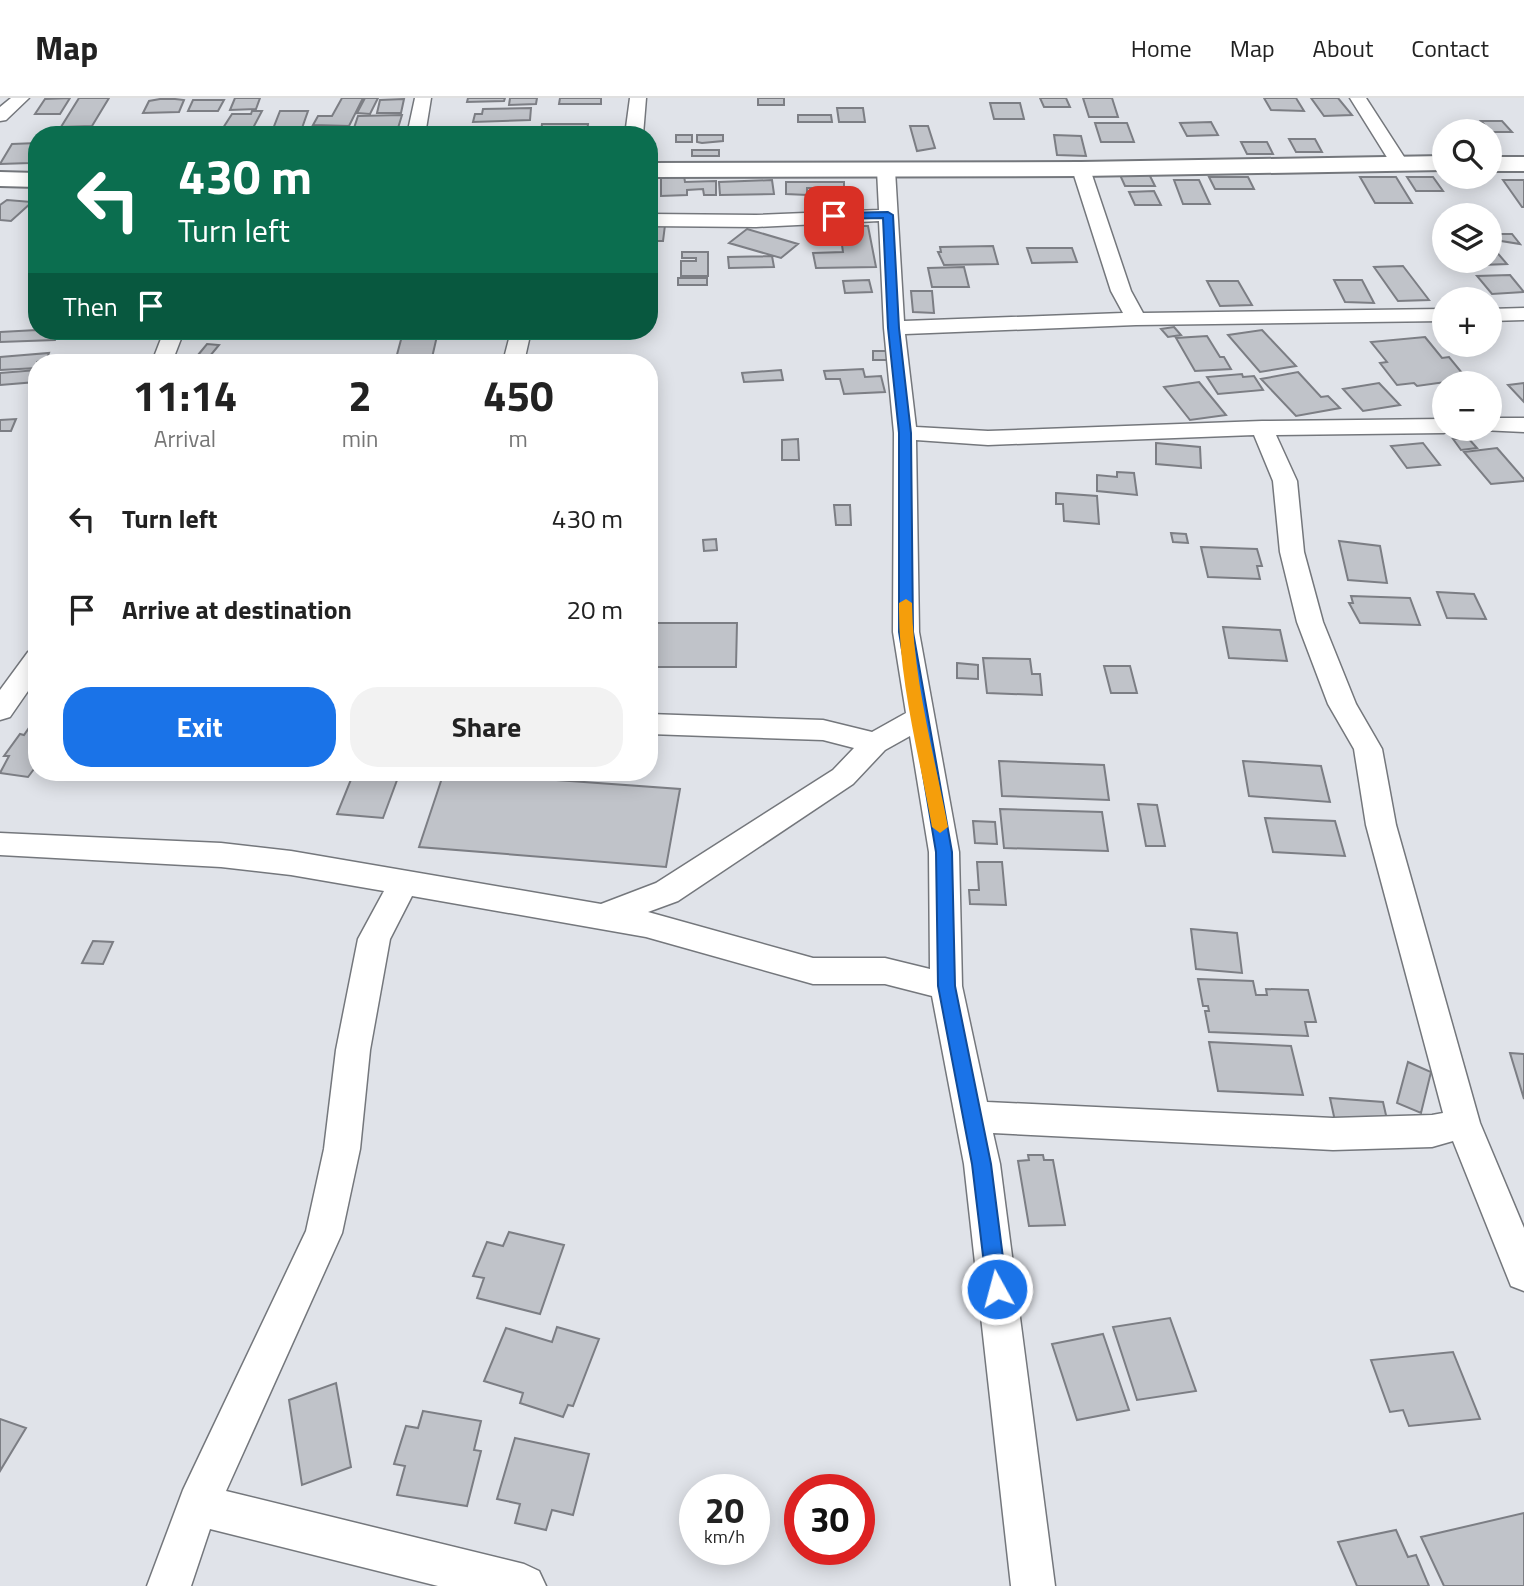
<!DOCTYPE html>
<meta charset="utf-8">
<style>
body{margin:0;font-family:"Titillium Web",sans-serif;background:#f2f2f2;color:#222;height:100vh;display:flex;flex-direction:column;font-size:26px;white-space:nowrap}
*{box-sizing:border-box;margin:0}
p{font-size:23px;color:#767676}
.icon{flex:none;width:38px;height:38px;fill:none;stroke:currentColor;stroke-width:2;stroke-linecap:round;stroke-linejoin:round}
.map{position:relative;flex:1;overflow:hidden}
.details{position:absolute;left:28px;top:256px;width:630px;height:427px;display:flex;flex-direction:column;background:#fff;border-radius:28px;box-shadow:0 4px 18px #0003}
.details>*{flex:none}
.guide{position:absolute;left:28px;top:28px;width:630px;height:214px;border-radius:28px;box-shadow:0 4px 18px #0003;background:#0b6e4f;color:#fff;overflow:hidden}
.tools{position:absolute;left:1432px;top:21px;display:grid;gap:14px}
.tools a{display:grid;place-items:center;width:70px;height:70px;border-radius:50%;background:#fff;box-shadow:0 4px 18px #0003;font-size:35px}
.speed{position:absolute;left:679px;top:1376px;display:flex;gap:14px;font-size:35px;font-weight:700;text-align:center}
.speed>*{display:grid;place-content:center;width:91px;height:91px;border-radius:50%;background:#fff;box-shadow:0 4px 18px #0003;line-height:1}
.speed small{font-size:18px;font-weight:400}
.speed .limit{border:10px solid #d22;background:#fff;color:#111}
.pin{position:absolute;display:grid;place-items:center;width:60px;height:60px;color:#fff;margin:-30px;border-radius:14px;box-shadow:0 4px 10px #0006}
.me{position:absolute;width:77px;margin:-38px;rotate:353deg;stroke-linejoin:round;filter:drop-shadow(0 0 5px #0008)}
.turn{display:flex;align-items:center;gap:24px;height:147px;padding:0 35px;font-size:32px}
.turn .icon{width:91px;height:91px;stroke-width:2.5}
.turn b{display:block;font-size:49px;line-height:60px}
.then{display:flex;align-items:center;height:66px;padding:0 35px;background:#0003;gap:14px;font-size:26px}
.eta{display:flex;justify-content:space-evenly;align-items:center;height:119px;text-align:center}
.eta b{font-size:42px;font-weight:700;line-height:49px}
.primary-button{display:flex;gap:14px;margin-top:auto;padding:14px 35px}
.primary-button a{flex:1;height:80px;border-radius:28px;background:#1a73e8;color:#fff;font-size:28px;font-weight:700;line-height:80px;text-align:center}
.primary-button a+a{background:#f2f2f2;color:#222}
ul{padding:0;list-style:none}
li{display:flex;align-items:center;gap:21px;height:91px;padding:0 35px}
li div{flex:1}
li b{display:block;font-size:26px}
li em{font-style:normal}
header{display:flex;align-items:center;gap:42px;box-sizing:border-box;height:98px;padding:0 35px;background:#fff;border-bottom:2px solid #e0e0e0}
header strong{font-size:33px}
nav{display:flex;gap:38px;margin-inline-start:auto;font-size:24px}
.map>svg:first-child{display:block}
.building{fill:#c0c3c9;stroke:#7c7e84;stroke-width:2}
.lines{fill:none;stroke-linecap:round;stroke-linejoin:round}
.minor-casing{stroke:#74777c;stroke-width:3}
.tertiary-casing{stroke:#74777c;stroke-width:4}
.minor{fill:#fff;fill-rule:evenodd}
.tertiary{fill:#fff;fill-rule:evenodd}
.route{fill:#1a73e8;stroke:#114b97;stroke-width:2}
.slow{fill:#f59e0b}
</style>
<header>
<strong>Map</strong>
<nav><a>Home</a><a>Map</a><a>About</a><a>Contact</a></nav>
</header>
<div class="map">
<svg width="1524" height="1488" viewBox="0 0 1524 1488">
<rect width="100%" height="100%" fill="#e0e3e9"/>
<path class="building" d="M70,0L60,16H35L45,1Z
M79,0H109L92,28L61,29Z
M235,0H260L256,11L230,12Z
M342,0H363L349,28L313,27L318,18H332Z
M365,0H378L370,16L357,15Z
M468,0H505L504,3L467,4Z
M510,0H537L536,6L509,7Z
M560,0H601V6H559Z
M758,0H784V7H758Z
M1040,0H1066L1070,9H1044Z
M1083,0H1112L1118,19H1089Z
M1264,0H1296L1304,13L1271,12Z
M1311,0H1338L1352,17L1324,18Z
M160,1H175L184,2L179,14L143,15L149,3Z
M404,1L401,15H377L380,2Z
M193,2H224L218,13H188Z
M990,5H1020L1024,21H994Z
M531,10L530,22L473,24L475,16H482L483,11Z
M837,10H863L865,24H839Z
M252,13H262L253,30H223L232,16H251Z
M280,13H308L302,30L273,31Z
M402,17L398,30H354L358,18Z
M798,17H831L832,24H798Z
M1481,23H1502L1512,34H1491Z
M1211,24L1218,37L1187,38L1180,25Z
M1095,25H1127L1134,44H1101Z
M542,26H588L587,34L541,35Z
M910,28H928L935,50L917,53Z
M676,37H692V44H676Z
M697,37H723V43L702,45L697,44Z
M1054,37L1081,38L1086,58L1057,57Z
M1289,41H1315L1322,54H1296Z
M1241,44H1267L1273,56H1247Z
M37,45V55L30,65L0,66L12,46Z
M692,52H719V58H692Z
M1149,76L1155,88H1125L1120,77Z
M684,78L685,84L716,83V97H704L703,91L687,92V97L661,98V79Z
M1209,79H1248L1254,91H1215Z
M1360,79H1396L1412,105H1375Z
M1407,79H1433L1443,93H1416Z
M772,82L774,96L720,97L719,84Z
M1174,82H1199L1210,106H1183Z
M1503,82H1524V109H1522Z
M786,84H844V90H807V97L786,96Z
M1154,93L1161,107H1135L1129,94Z
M7,102L32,104L11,123L0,122V107Z
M649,127H665L663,143H653V148L649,147Z
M843,128H868L876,169L816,170L813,155L843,154L840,133H844Z
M747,131L798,146L781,160L729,145Z
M1491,136H1512L1520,146L1495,142Z
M993,148L998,166L944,167L938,154H941L940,149Z
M1027,150H1072L1077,164L1032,165Z
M1489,151H1494L1507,166L1481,167L1477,163L1493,160Z
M682,154H708V178H681V163H696V160H682Z
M772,158L774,169L729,170L728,159Z
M1403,168L1429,202L1398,203L1374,169Z
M964,169L969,189H932L928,170Z
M1510,177L1524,194L1492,196L1477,178Z
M678,180H707V187H678Z
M869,182L872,194L845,195L843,183Z
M1334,182H1362L1374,205L1345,204Z
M1207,183H1238L1252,207L1220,208Z
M911,193H932L934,215L913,214Z
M1174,229L1181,237L1168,239L1161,231Z
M37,232L59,233L55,242L0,244V234Z
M1262,232L1296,268L1260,274L1228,237Z
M531,233H560V236L530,237Z
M402,238H437L431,264H395Z
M1207,238L1220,259H1224L1231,271L1195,273L1176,240Z
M1425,239L1442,260L1449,259L1467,281L1417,288L1414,285L1397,287L1380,265L1387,264L1371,244Z
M207,246L219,247L210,258L198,257Z
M873,253H887L888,262H873Z
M49,255L47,260L37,264V270L0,272V259Z
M863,271L865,279L881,278L885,294L844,296L840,281H826L824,273Z
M37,272L36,284L0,287V275Z
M781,272L783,282L744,284L742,275Z
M1298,274L1321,299L1328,298L1340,310L1296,318L1261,281Z
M1242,276L1243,279L1254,278L1263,292L1218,296L1207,279Z
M1199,284L1226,317L1190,322L1164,289Z
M1379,285L1400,307L1363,313L1343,291Z
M1524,285V304L1508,287Z
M16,321L11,333H0V322Z
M1468,340L1477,350L1461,352L1453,341Z
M798,341L799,362H782V342Z
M1156,345L1200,349L1201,370L1156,366Z
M1423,345L1440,367L1407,370L1391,348Z
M1497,350L1524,381V383L1491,386L1464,354Z
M1117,374L1134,375L1137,397L1097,393V377L1117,379Z
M1056,395L1097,398L1099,426L1064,423L1063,406H1056Z
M834,407H850L851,427H836Z
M1171,435L1186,436L1188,445L1173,444Z
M716,441L717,452L704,453L703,442Z
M1339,443L1380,448L1387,485L1348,482Z
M1201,449L1257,451L1262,468H1257L1260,481L1208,479Z
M1437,494L1474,496L1486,521L1447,520Z
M1351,498L1410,500L1420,527L1360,525L1349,505H1353Z
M649,525H737L736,569H649Z
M1223,529L1280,532L1287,563L1229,560Z
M983,560L1030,561L1032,576H1040L1042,597L987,595Z
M957,565L978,567V581L957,580Z
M1104,568H1130L1137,595H1111Z
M33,624L37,625V667L28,679L0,675L9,658H4L20,636L24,637Z
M999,663L1104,667L1109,702L1002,698Z
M1243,663L1321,668L1330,704L1249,698Z
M354,674H400L383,720L337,716Z
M444,674L680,691L666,769L419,749Z
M1138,706L1157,707L1165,748H1146Z
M1000,711L1102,714L1108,753L1004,750Z
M1265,720L1335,723L1345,758L1273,754Z
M973,723L995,724L997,746L975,745Z
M977,764H1002L1006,807L970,806L969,792H979Z
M1191,831L1237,835L1242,875L1196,871Z
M93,843L113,844L103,866L82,865Z
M1198,881L1253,883L1256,897H1267L1266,891L1308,892L1316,924H1305L1308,938L1209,934L1205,913H1209L1208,908H1203Z
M1209,944L1291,948L1303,997L1218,993Z
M1510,955L1524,956V1001Z
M1408,964L1431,974L1421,1015L1397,1005Z
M1330,1000L1383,1004L1388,1026L1335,1023Z
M1028,1057H1043L1044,1062H1053L1065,1127L1029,1128L1018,1063L1029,1062Z
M509,1134L564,1147L540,1216L477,1200L484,1180L473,1178L487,1144L503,1148Z
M1170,1220L1196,1293L1137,1302L1113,1229Z
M557,1229L599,1241L573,1308L568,1307L563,1319L520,1305L523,1295L484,1283L506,1230L552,1244Z
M1103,1236L1129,1312L1077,1322L1052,1246Z
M1453,1254L1480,1321L1409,1328L1403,1312L1390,1314L1371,1262Z
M336,1285L351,1369L302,1387L289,1302Z
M423,1313L481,1323L474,1352L481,1353L467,1408L397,1397L405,1368L394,1366L406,1328L418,1330Z
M0,1321L26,1330L0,1373Z
M515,1340L589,1356L573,1417L552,1412L546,1432L515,1425L520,1406L497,1401Z
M1524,1415V1488H1444L1421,1439Z
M1396,1432L1408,1459L1416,1457L1429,1488H1357L1338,1444Z"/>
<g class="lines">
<g class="minor-casing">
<path id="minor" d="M11,0H29L6,22L0,23V9Z
M415,0H431L425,37H407Z
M630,0H646L643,37H625Z
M1350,0H1366L1408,65L1405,69H1393Z
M1081,66L1090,71L1131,193L1143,215L1444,211V223L1136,227L905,236L916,329L988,333L1262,323L1444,321V331H1453L1444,335L1276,337L1297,383L1304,454L1323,524L1356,606L1382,651L1396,727L1480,1025L1524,1130V1193L1511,1188L1453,1043L1432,1049L1333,1052L993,1035L1000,1066L1055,1488H1011L964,1066L932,898L885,886H813L646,839L412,798L390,841L370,952L360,1051L342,1135L226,1393L524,1466L539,1473L546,1488H438L210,1431L191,1488H147L183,1392L306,1133L324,1051L336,952L358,841L384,793L291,777L221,769L0,757V735L221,745L291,753L601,806L656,785L833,672L854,650L823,642L649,636V616L823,622L872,634L906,615L893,534L894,335L884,230L879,123L756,129L649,128V116L756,117L879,112L877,72L886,67L895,72L904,223L1123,215L1111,193L1072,71ZM1254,337L1273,383L1280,454L1297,524L1328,606L1354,651L1366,727L1443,1015L1432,1017L1333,1020L987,1004L962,888L959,754L919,534L916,342L988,347ZM910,638L929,754L930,871L885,860H813L648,814L678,803L853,686L885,652Z
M1524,210V222L1489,223V211Z
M164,233H184L172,264H152Z
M511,233H531L524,264H503Z
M1489,320H1524V334L1481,332L1489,331Z
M37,551V580L10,619L0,622V592L28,554Z"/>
</g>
<g class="tertiary-casing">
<path id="tertiary" d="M1444,58V72L1081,78L649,79V65L1081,64Z
M1489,59H1524V73H1489Z
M0,74L37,75V89L0,88Z"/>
</g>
<use href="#minor" class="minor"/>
<use href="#tertiary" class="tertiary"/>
</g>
<path class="route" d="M888,114L893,117L899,230L911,335L913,534L952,754L955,888L991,1066L1007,1191L1004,1198L997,1201L989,1198L987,1191L972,1066L938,888L936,754L899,534V335L888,230L883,120L834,121L829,118L834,115Z"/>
<path class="slow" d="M906,501L912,505C913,580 934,656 948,729L940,735L932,729C919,656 898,580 899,505Z"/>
</svg>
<div class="tools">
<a><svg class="icon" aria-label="search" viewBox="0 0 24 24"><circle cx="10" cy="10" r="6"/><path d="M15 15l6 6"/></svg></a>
<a><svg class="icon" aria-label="layers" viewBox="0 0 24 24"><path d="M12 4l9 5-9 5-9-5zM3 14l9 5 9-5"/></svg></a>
<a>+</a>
<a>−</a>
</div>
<div class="speed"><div>20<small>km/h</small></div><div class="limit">30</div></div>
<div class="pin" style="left:834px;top:118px;background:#d93025"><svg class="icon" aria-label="arrive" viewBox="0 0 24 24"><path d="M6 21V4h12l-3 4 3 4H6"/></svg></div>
<svg class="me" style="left:997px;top:1191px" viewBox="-20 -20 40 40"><circle r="17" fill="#1a73e8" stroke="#fff" stroke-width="3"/><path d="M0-11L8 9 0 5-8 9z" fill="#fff"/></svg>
<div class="guide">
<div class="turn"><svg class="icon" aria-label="left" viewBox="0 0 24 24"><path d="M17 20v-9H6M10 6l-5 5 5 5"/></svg><div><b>430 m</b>Turn left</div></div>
<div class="then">Then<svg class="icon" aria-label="arrive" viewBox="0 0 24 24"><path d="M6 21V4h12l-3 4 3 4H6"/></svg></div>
</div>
<section class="details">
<div class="eta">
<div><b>11:14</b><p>Arrival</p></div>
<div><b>2</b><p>min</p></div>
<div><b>450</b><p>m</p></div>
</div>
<ul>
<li><svg class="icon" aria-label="left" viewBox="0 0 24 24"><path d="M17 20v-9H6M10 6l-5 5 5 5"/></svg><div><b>Turn left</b></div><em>430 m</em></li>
<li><svg class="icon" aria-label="arrive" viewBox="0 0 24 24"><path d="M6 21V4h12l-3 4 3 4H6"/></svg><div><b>Arrive at destination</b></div><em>20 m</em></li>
</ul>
<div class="primary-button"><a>Exit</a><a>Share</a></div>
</section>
</div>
